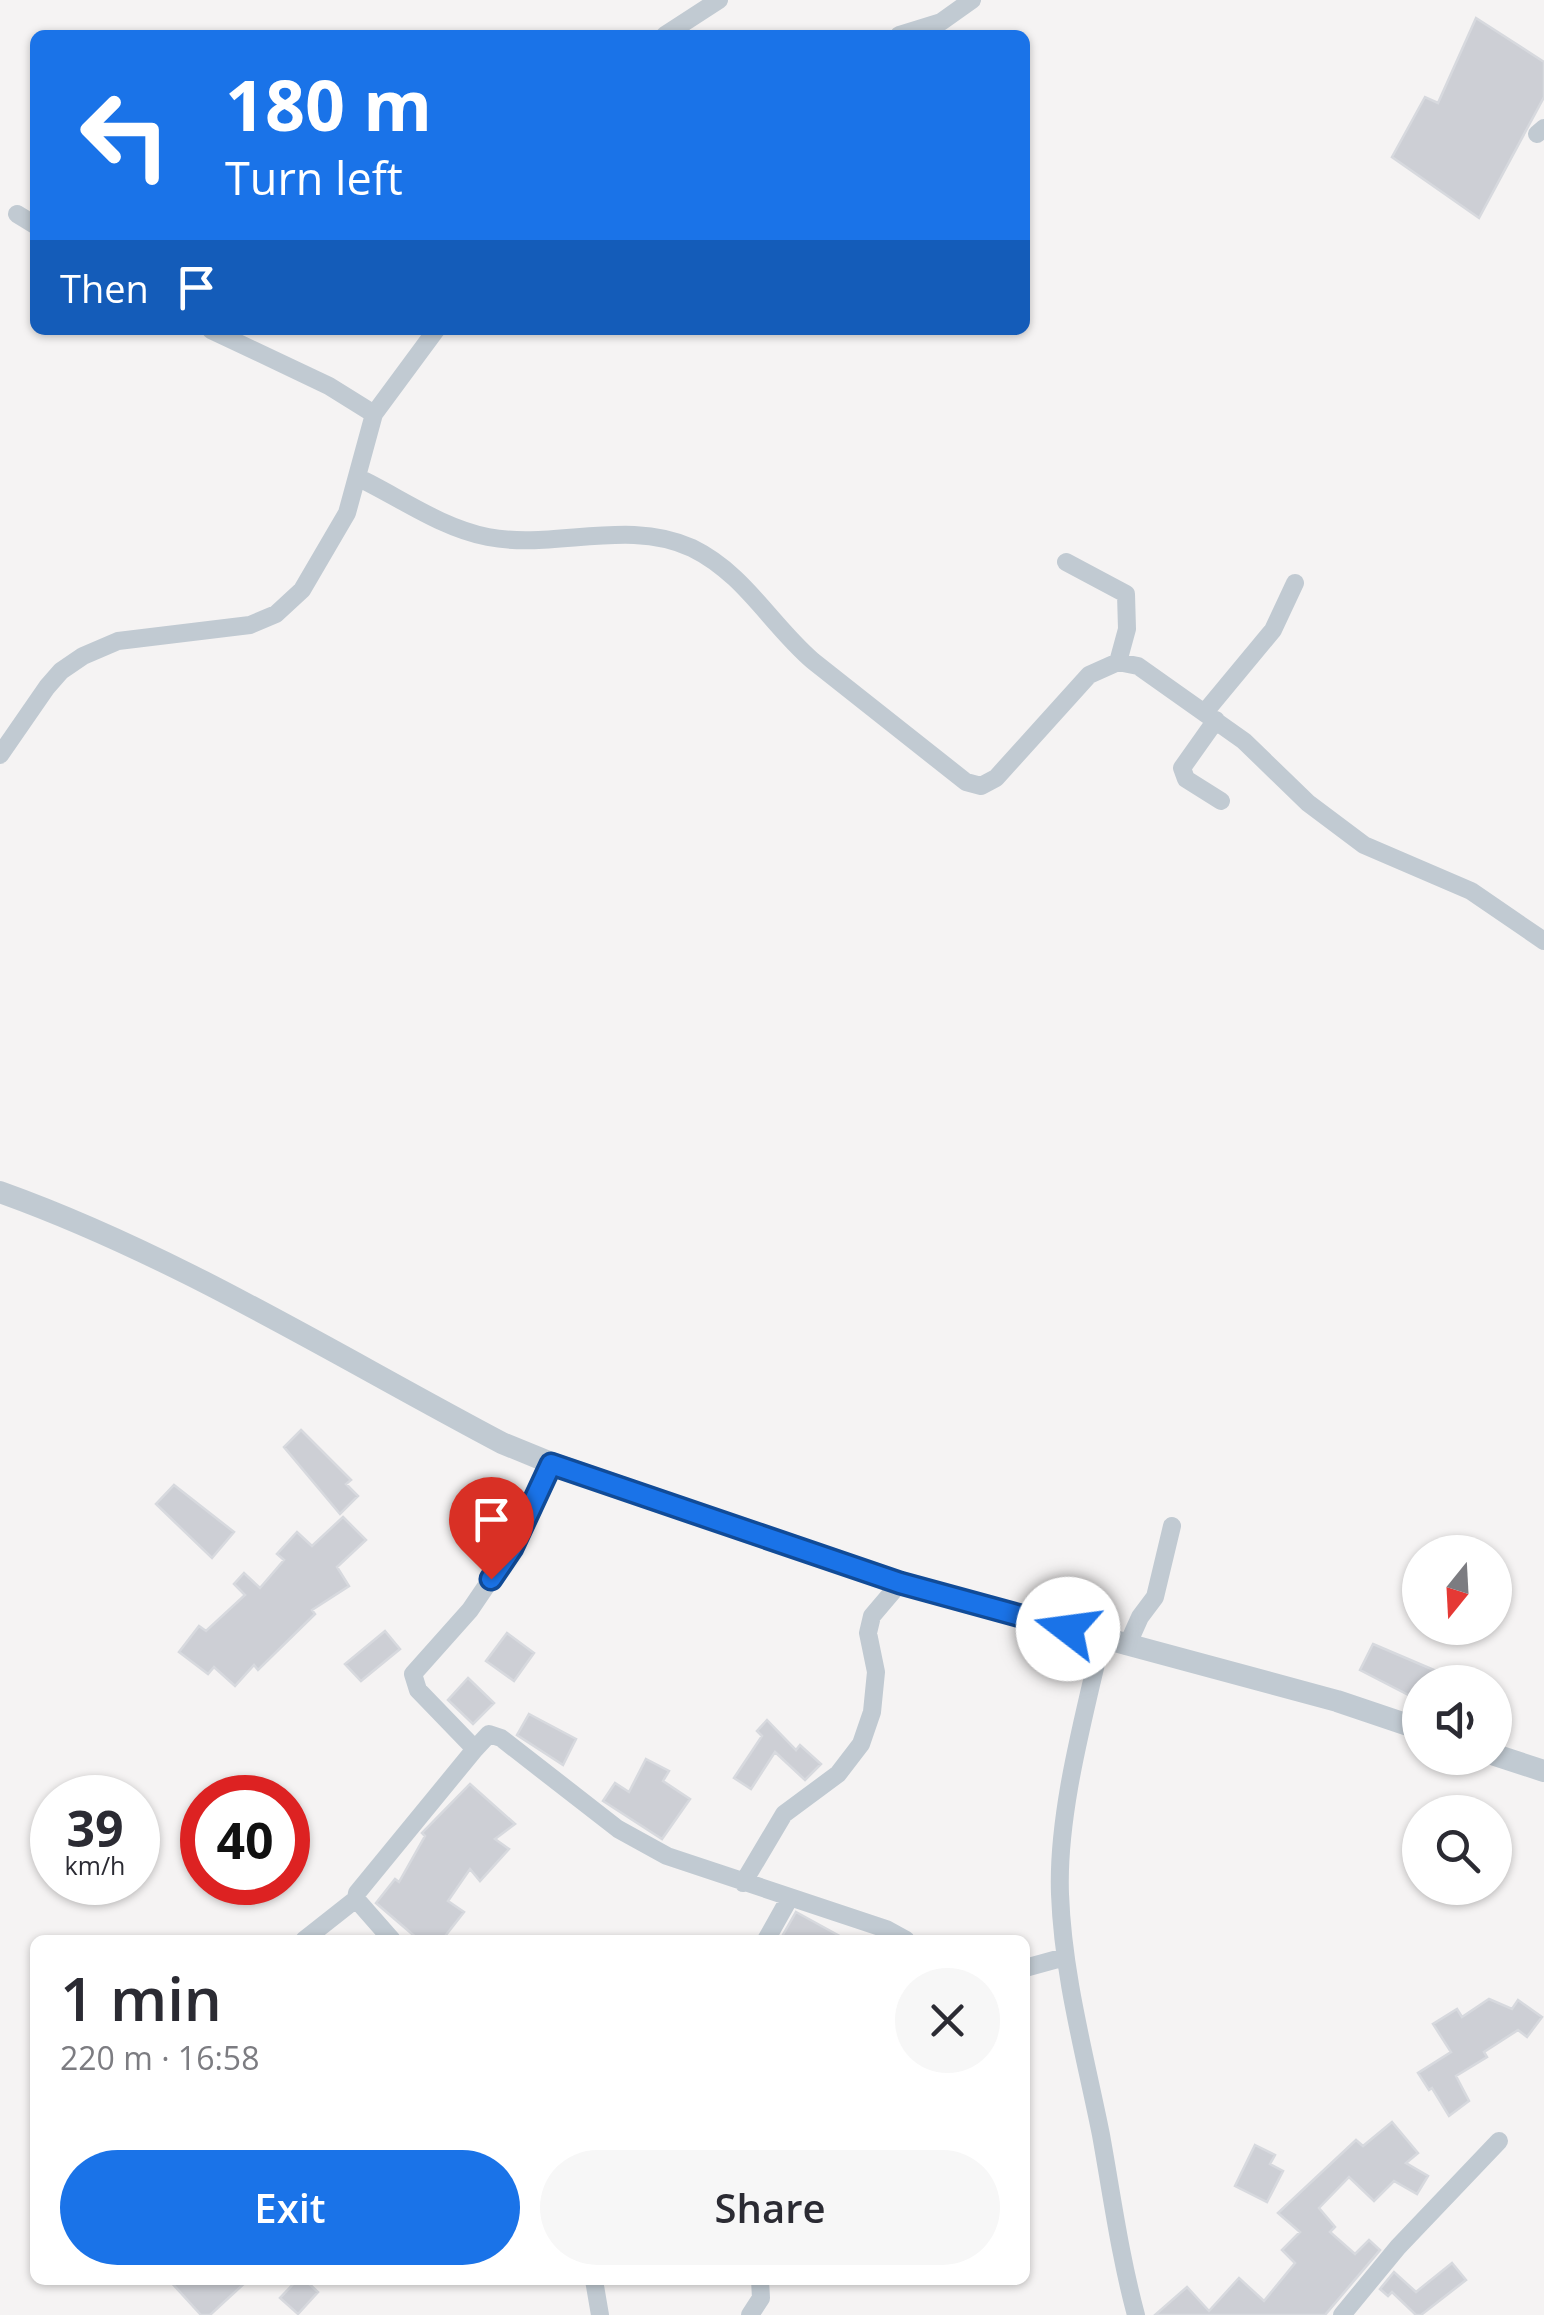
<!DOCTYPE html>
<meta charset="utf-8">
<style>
body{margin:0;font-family:"Open Sans",sans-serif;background:#f7f7f7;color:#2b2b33;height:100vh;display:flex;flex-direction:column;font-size:38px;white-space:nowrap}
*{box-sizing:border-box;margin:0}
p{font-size:32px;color:#7c7c81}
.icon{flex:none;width:55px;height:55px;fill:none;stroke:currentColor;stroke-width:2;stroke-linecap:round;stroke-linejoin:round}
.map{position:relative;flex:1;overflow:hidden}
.sheet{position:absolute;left:30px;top:1935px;width:1000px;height:350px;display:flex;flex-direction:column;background:#fff;border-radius:15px;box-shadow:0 2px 8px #0004}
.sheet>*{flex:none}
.top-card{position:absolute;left:30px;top:30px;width:1000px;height:305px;border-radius:15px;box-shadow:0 2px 8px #0004;background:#1a73e8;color:#fff;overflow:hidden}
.needle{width:65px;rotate:198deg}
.fabs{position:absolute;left:1402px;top:1535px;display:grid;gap:20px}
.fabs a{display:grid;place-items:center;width:110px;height:110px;border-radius:50%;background:#fff;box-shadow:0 2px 8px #0004;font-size:50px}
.speed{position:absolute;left:30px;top:1775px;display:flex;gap:20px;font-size:50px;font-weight:700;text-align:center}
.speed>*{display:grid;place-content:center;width:130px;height:130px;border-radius:50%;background:#fff;box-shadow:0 2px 8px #0004;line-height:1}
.speed small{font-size:25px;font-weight:400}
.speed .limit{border:15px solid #d22;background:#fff;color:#111}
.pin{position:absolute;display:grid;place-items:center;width:85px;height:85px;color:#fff;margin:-102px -42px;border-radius:50% 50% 50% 0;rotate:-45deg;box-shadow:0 0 10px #0007}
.pin .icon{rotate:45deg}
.me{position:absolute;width:110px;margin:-55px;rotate:285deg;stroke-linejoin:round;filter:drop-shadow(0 0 8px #0008)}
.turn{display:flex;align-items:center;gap:35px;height:210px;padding:0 30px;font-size:45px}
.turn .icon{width:130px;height:130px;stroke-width:2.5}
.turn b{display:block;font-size:70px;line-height:85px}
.then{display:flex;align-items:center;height:95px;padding:0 30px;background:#0003;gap:20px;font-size:38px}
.round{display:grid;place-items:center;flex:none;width:105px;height:105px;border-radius:52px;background:#f7f7f7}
.headline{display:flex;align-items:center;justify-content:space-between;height:170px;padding:0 30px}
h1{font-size:60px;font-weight:600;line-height:75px}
.cta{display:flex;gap:20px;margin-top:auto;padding:20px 30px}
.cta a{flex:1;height:115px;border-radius:60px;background:#1a73e8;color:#fff;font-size:40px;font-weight:600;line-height:115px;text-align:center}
.cta a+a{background:#f7f7f7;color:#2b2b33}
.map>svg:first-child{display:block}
.building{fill:#cdcfd5;stroke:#d7d9de;stroke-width:2.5}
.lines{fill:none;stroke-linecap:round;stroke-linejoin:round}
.minor{stroke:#c1cad2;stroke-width:18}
.tertiary{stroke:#c1cad2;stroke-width:22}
.route-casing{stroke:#114b97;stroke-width:25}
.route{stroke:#1a73e8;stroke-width:18}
</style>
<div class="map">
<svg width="1544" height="2315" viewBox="0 0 1544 2315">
<rect width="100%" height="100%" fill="#f5f3f3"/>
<path class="building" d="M1476,18L1544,62V97L1479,218L1392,157L1425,97L1438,103Z
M301,1430L351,1480L346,1484L358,1496L340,1514L284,1447Z
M174,1485L234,1532L212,1558L156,1504Z
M343,1517L366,1540L337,1567L349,1586L312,1610L315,1614L258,1670L254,1665L235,1686L214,1667L208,1674L179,1652L199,1626L206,1631L245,1595L234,1584L244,1573L260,1588L284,1560L277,1554L297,1532L312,1546Z
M385,1631L400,1649L361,1681L345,1664Z
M507,1633L534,1653L514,1681L486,1661Z
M1373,1644L1462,1682H1420V1701L1360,1670Z
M468,1678L494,1703L473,1724L448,1700Z
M529,1714L576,1739L563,1765L517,1735Z
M767,1720L796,1750L800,1745L821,1764L805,1780L775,1752L751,1789L734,1778L762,1736L757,1731Z
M646,1759L669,1771L663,1781L690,1799L662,1839L603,1801L615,1783L629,1792Z
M470,1784L515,1824L495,1839L509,1849L480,1881L470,1869L448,1901L464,1912L442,1940H419L376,1903L395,1879L399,1882L425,1836L422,1833Z
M796,1912L847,1940H780Z
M1489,1999L1512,2009L1518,2000L1542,2017L1527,2037L1518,2030L1484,2052L1487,2057L1456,2076L1469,2101L1449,2116L1432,2088L1429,2090L1418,2073L1451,2052L1433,2024L1457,2009L1462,2017Z
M1392,2122L1418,2153L1406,2163L1428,2176L1417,2194L1394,2181L1374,2201L1349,2177L1319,2208L1335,2227L1330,2232L1355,2254L1369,2240L1380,2250L1325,2315H1155L1187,2287L1209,2311L1239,2278L1264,2301L1295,2263L1282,2250L1300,2232L1278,2213L1356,2140L1363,2146Z
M1255,2145L1275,2155L1270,2164L1283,2171L1267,2202L1235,2186Z
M1452,2263L1466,2280L1421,2315H1416L1392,2292L1388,2296L1380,2289L1394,2272L1416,2292Z
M169,2280H248L210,2315H201Z
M297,2280H305L318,2292L298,2314L280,2298Z"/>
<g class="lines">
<path class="minor" d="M665,35L719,0
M899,35L941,22L972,0
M1537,134L1544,128
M17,214L35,225
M211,330L329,386L374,414
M357,477C399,497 441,528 488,537C554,550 628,518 692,548C745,574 770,624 813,661L966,782L981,786L996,778L1089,675L1118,662L1138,666L1244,741L1308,803L1364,845L1471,891L1544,941
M1066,562L1126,594L1127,629L1118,662
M1205,712L1273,630L1295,583
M1216,720L1182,768L1186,779L1221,801
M0,755L47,687L61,671L83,656L118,641L250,625L276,614L302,590L347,513L374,414L436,330
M1102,1638C1084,1717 1057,1814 1060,1894C1063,1976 1085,2055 1101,2135C1112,2196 1120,2256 1136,2315
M1127,1646L1140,1617L1155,1597L1172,1526
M475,1749L489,1734L501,1738L618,1829L667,1856L886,1929L906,1940
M743,1883L784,1814L838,1774L861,1744L872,1712L876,1672L868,1633L872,1616L900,1583
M304,1940L356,1899
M392,1940L356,1899L357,1893L475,1749L418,1690L413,1674L470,1610L512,1548L551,1463
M766,1940L789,1899
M1025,1968L1065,1957
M594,2280L600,2315
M750,2315L761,2298L760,2280
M1342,2315L1398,2247L1499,2141"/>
<path class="tertiary" d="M0,1192C176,1255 337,1356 502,1443L551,1463L900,1583L1337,1701L1420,1729
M1495,1755L1544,1771"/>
</g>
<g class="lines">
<g class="route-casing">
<path id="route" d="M491,1579L512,1548L551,1464L900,1583L1068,1629"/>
</g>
<use href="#route" class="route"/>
</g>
</svg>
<div class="fabs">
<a><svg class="needle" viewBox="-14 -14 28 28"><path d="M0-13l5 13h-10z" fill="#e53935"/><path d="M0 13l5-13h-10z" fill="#7c7c81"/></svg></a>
<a><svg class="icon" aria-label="sound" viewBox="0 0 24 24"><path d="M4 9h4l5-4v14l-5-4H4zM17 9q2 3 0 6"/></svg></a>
<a><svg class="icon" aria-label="search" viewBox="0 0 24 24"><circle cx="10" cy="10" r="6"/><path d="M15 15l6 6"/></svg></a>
</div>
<div class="speed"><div>39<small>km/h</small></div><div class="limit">40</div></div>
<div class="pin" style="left:491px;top:1579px;background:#d93025"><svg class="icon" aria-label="arrive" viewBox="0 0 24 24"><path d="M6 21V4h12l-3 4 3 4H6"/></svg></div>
<svg class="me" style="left:1068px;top:1629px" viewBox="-20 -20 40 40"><circle r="19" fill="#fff"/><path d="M0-13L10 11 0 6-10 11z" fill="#1a73e8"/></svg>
<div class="top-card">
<div class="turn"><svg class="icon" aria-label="left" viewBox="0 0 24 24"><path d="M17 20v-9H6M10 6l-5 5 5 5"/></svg><div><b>180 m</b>Turn left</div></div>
<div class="then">Then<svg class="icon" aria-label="arrive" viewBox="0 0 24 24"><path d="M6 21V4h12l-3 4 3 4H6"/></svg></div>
</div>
<section class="sheet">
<div class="headline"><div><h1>1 min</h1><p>220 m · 16:58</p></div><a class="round"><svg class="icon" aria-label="close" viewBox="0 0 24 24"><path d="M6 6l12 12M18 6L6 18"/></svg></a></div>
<div class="cta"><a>Exit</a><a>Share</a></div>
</section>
</div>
